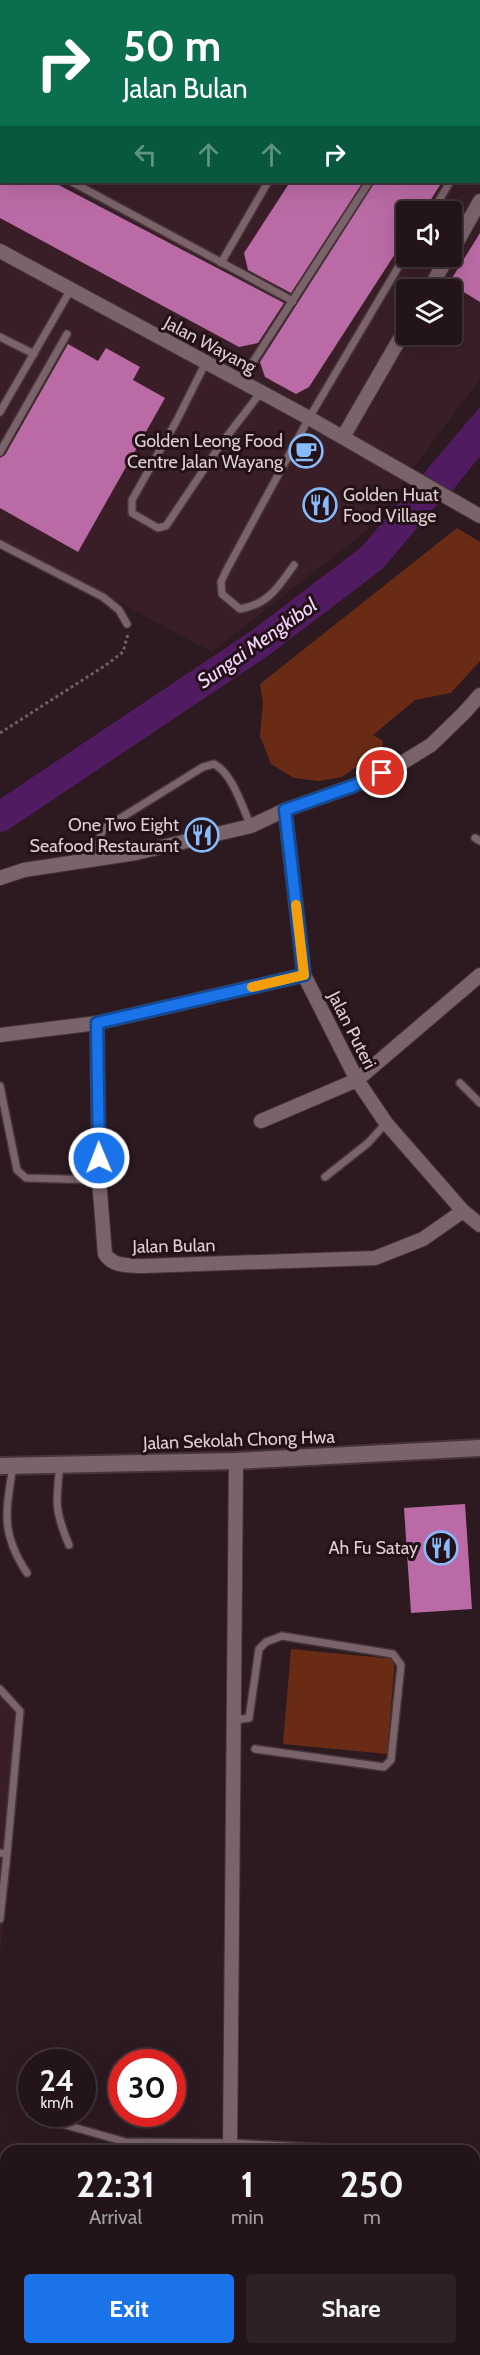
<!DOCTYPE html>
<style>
body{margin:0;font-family:Cabin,sans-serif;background:#2e2125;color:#f1f3f6;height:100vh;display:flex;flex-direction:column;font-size:22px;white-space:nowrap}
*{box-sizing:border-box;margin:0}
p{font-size:20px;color:#a29ea2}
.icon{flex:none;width:33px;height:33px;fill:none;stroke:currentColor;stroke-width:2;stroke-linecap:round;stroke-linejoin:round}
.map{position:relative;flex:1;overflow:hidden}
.details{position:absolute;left:0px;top:2145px;width:480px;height:210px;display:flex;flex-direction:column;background:#221418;border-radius:18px 18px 0 0;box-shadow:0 6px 24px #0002,0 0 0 2px #3f3337}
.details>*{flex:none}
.hud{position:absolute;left:0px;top:0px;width:480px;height:183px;box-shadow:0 6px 24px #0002,0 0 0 2px #3f3337;background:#0b6e4f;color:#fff;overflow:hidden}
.tools{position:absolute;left:396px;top:201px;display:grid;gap:12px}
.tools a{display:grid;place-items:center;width:66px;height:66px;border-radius:6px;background:#221418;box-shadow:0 6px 24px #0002,0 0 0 2px #3f3337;font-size:30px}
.speed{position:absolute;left:18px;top:2049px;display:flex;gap:12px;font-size:30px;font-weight:700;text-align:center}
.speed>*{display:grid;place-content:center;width:78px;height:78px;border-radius:50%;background:#221418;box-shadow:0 6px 24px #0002,0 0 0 2px #3f3337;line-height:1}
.speed small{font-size:15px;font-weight:400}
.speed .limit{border:9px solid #d22;background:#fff;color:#111}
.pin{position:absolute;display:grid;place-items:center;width:51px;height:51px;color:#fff;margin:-26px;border:3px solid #fff;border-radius:50%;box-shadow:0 2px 6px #0007}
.me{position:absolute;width:66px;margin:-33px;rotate:359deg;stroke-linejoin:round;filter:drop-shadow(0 0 4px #0008)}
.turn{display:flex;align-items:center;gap:21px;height:126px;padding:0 24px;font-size:27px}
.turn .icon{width:78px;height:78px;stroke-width:2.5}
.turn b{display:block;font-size:42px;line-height:51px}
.lanes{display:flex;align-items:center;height:57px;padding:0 24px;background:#0003;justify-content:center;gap:30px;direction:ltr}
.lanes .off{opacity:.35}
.eta{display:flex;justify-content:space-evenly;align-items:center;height:102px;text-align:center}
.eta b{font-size:36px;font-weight:700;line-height:42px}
.button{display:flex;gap:12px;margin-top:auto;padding:12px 24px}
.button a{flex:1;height:69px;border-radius:6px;background:#1a73e8;color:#fff;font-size:24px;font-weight:700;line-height:69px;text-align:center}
.button a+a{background:#2e2125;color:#f1f3f6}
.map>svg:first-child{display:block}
.built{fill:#391e27;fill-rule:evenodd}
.green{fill:#6a2b14}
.water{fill:#501b61}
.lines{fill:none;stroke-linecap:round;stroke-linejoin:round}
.river{stroke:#501b61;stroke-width:30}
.building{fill:#ba6ba5}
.service-casing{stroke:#45353a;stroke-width:10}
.minor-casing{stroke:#45353a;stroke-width:16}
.tertiary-casing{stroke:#45353a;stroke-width:20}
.secondary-casing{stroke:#45353a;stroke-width:22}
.path{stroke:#6f5e64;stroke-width:3;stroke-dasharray:3 3;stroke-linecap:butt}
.service{stroke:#7b636a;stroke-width:7}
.minor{stroke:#7b636a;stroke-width:14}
.tertiary{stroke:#7b636a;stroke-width:16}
.secondary{stroke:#7b636a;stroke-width:20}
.route-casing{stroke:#114b97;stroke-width:15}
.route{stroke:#1a73e8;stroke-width:10}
.slow{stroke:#f59e0b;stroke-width:10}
.labels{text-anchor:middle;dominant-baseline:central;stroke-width:6;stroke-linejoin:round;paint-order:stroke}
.street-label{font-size:18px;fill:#ddcfd3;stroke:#231117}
.poi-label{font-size:18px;fill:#ddcfd3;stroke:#231117;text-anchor:end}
.water-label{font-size:20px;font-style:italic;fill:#f4d7fe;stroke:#231117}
</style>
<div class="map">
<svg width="480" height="2355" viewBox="0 0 480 2355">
<rect width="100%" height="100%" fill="#2d1a20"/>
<path class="built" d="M0,0H480V379L366,531L212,652L0,539ZM2,2H478V182H2ZM406,212H452V256H406ZM406,290H452V334H406Z
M0,1684L25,1711L0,1954Z
M0,2306L6,2307V2349H328L374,2355H0Z"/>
<path class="green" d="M457,528L480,542V661L451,693L415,700L373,735L383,741L382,749L342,777L319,781L294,778L271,764L260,736L263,703L260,684Z
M291,1649L395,1659L387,1754L283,1744Z"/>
<path class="water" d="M480,407V456L452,491L428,475Z"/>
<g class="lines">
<path class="river" d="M0,817L260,643L372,558L480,430"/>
</g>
<path class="building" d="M0,182H53L284,303L258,343L239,347L0,218Z
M290,182H363L291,293L248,270L244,253Z
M375,182H442L423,212H406V237L309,387L296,394L265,377L260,362Z
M480,233V302L449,283Z
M68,344L98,361L106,348L140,367L133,380L165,398L78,552L0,508V458L5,455Z
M465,1504L472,1609L411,1613L404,1508Z"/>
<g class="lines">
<g class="service-casing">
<path id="service" d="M86,0L88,2
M0,143L2,144
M72,182L293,301
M432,212L450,182
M221,263L268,182
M0,337L34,354
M206,362L177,420L132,500V513L158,528L166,526L170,520L221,444L261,392
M249,368L369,182
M0,412L71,289
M0,452L67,334
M0,544L103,597L119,610L127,624
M294,565C278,587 269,604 240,609L222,594L221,582L226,571L309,418L406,254
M475,838L480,841
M93,860L103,829L203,767L214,764C233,774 242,807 251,826
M460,1083L480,1103
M0,1086L17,1170L26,1178L99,1180
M325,1177L368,1143L386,1123
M60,1465C56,1502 54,1509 69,1545
M13,1466C6,1511 0,1532 27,1573
M0,1689L20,1711L7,1854L0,1853
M234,1720L249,1718L259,1649L266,1642L282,1636L393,1654L401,1665L391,1760L384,1767L255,1749
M0,1919L7,1854
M30,2113L55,2122L126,2142L230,2143L329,2148
M177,2355L178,2349"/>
</g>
<g class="minor-casing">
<path id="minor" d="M248,0L251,2
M0,251L309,418L480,516
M452,251L480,201
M429,290L448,256
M343,437L406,328
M285,810L304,975L357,1080L386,1123L463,1211L480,1225
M0,878L24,870L136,853L251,826L285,810L353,786L397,766L431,745L464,713L480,695
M304,975L97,1023L99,1180L105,1254C113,1267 129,1265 143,1266L375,1258L423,1239L463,1211
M0,1035L97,1023
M261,1121L357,1080L480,975
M230,2151L236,1461
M408,2349L409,2355"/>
</g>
<g class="tertiary-casing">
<path id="tertiary" d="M28,2L29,0
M0,51L2,48
M0,1466L236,1461L480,1448"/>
</g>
<g class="secondary-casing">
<path id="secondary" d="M0,2258L6,2259
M0,2281L6,2282
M474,2310H480
M474,2332H480"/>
</g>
<path class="path" d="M0,733L106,665L123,652L128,634"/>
<use href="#service" class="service"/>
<use href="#minor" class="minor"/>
<use href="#tertiary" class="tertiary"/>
<use href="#secondary" class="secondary"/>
</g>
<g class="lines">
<g class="route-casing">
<path id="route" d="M99,1158L97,1023L304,975L285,810L353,786L382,773"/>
</g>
<use href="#route" class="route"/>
<path class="slow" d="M252,987L304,975L296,905"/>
</g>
<defs>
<g id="cafe-ring" transform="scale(1.725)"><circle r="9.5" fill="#231117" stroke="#87bbfc" stroke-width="1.5"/><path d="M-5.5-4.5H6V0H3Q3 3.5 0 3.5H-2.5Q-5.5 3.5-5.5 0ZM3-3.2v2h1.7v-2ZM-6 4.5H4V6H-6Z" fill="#87bbfc"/></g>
<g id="restaurant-ring" transform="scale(1.725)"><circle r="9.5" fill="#231117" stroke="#87bbfc" stroke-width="1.5"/><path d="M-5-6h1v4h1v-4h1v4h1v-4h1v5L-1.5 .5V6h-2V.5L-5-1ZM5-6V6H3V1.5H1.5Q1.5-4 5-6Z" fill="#87bbfc"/></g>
</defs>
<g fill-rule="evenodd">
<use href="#cafe-ring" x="306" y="451"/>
<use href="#restaurant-ring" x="320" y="505"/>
<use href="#restaurant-ring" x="202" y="835"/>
<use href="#restaurant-ring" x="441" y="1548"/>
</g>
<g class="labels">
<g class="street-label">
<text transform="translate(210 345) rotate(28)">Jalan Wayang</text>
<text transform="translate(352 1030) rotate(63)">Jalan Puteri</text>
<text transform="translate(174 1246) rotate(-1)">Jalan Bulan</text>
<text transform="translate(239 1440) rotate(-2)">Jalan Sekolah Chong Hwa</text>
</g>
<g class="poi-label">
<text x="283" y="441">Golden Leong Food<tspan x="283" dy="21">Centre Jalan Wayang</tspan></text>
<text x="343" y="495" text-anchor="start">Golden Huat<tspan x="343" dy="21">Food Village</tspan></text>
<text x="179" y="825">One Two Eight<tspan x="179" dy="21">Seafood Restaurant</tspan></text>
<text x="418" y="1548">Ah Fu Satay</text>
</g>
<g class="water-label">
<text transform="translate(257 643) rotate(-35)">Sungai Mengkibol</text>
</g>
</g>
</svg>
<div class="tools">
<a><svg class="icon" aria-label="sound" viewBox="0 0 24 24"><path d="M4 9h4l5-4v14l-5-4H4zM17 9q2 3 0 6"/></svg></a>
<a><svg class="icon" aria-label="layers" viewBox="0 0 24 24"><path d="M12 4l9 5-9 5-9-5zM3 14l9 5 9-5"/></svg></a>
</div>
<div class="speed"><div>24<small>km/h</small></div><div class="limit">30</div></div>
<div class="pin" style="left:382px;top:773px;background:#d93025"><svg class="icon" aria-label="arrive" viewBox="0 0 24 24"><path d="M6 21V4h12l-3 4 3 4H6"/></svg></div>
<svg class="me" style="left:99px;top:1158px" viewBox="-20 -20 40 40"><circle r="17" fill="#1a73e8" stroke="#fff" stroke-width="3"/><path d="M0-11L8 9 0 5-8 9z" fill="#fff"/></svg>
<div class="hud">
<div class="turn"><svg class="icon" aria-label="right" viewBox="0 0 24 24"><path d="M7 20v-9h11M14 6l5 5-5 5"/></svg><div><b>50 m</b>Jalan Bulan</div></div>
<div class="lanes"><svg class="icon off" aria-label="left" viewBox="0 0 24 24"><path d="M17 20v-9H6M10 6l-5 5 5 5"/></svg><svg class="icon off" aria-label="ahead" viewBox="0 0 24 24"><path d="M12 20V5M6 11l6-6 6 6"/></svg><svg class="icon off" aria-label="ahead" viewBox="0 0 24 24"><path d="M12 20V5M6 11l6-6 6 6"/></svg><svg class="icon" aria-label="right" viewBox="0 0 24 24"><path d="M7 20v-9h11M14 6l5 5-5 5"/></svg></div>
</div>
<section class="details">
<div class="eta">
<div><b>22:31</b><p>Arrival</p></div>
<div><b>1</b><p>min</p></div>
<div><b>250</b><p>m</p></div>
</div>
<div class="button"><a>Exit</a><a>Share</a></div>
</section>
</div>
